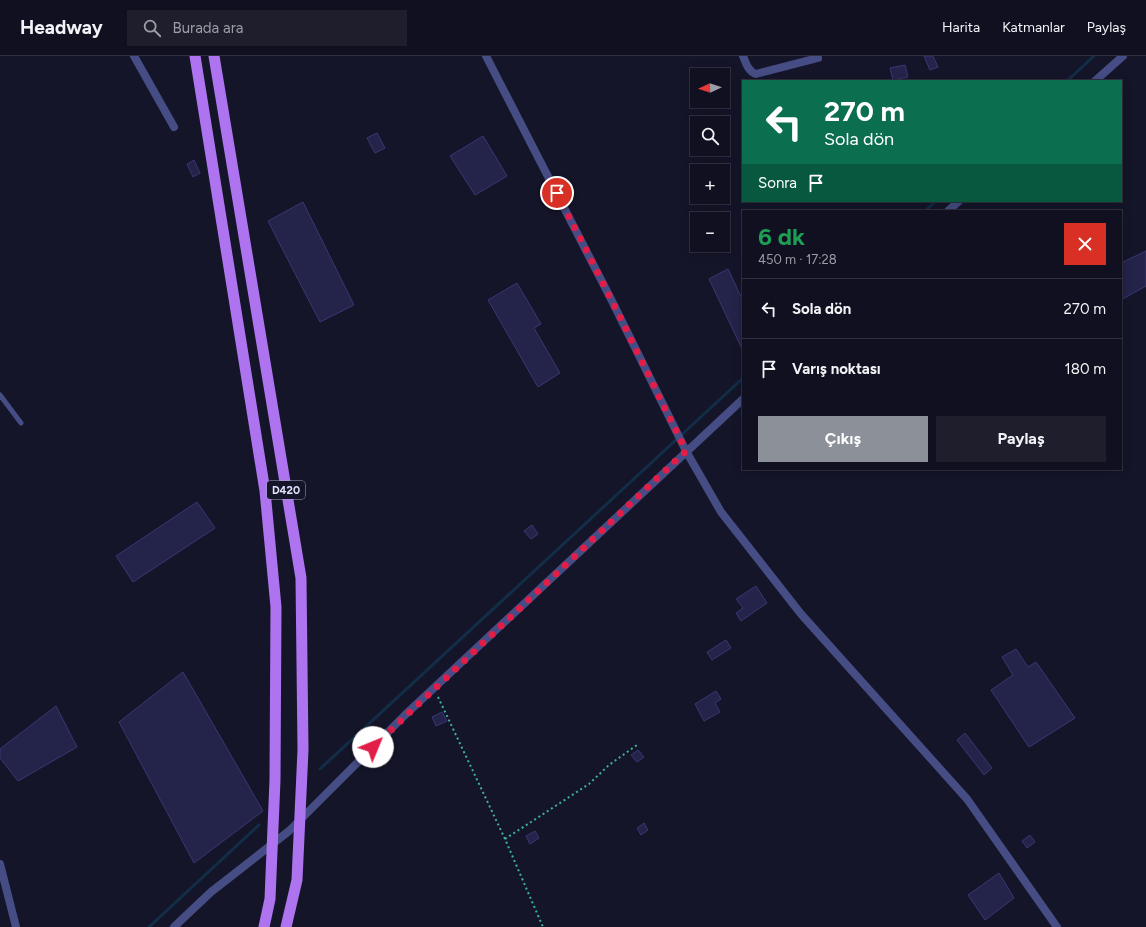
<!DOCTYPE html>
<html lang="tr">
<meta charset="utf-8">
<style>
body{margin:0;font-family:Figtree,sans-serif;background:#1e1e2d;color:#f1f3f6;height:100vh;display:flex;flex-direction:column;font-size:15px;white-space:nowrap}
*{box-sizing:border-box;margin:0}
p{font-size:13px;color:#9c9da5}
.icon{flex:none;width:22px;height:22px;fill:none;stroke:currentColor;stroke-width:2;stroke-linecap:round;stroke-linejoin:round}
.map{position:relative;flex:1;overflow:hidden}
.panel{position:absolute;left:742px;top:154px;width:380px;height:260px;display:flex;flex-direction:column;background:#101020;border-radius:0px;box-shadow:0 2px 10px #0003,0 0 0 1px #30303e}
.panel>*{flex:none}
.guide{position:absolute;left:742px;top:24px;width:380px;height:122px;border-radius:0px;box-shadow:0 2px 10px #0003,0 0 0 1px #30303e;background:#0b6e4f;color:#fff;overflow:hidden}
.needle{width:26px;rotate:267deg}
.tools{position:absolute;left:690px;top:12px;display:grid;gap:8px}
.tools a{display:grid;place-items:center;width:40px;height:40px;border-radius:0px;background:#101020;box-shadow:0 2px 10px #0003,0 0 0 1px #30303e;font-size:20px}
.pin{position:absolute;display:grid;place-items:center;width:34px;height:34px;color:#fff;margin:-17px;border:2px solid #fff;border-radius:50%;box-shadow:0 1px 4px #0007}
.me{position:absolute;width:44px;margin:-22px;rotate:45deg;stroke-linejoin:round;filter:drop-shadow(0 0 3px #0008)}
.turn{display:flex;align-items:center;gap:14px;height:84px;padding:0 16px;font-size:18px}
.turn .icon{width:52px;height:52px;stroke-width:2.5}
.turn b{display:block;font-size:28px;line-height:34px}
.then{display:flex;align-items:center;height:38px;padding:0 16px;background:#0003;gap:8px;font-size:15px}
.round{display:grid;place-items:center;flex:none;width:42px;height:42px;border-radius:0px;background:#1e1e2d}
.summary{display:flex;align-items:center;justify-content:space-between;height:68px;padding:0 16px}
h1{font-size:24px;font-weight:700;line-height:30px;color:#1e9e55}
.primary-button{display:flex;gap:8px;margin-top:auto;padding:8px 16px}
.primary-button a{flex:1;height:46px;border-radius:0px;background:#8c9099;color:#fff;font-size:16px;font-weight:700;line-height:46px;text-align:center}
.primary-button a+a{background:#1e1e2d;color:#f1f3f6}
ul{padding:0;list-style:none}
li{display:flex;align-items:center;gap:12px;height:60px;padding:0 16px;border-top:1px solid #30303e}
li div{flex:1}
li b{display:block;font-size:15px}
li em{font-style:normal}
header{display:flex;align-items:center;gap:24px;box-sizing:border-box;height:56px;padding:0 20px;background:#101020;border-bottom:1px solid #30303e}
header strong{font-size:19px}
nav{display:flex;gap:22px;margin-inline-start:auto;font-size:14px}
.search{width:280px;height:36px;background:#1e1e2d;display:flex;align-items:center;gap:10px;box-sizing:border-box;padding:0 14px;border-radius:0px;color:#9c9da5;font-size:15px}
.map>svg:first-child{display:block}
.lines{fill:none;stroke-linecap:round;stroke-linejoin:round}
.stream{stroke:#122d46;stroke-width:3}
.building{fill:#242349;stroke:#3a3773}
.path{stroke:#3fb299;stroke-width:2;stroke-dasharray:2 3;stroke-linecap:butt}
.service{stroke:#454d84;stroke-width:5}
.minor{stroke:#454d84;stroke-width:8}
.tertiary{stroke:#454d84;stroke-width:8}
.primary{stroke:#ae74f0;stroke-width:11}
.route{stroke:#e11d48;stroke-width:7;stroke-dasharray:0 12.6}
.labels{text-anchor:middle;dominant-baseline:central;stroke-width:4;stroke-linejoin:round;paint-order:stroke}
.shield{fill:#15152a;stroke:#a4a4bd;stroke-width:1}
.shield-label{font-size:11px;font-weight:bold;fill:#e1e2fc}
</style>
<header>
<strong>Headway</strong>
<div class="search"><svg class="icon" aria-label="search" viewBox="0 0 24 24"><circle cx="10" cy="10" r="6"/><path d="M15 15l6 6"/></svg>Burada ara</div>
<nav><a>Harita</a><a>Katmanlar</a><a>Paylaş</a></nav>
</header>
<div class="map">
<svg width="1146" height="871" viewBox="0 0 1146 871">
<rect width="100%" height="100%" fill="#15152a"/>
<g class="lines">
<path class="stream" d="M1067,25L1094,0
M925,155L936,145
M320,713L743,322
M149,871L259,769"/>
</g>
<path class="building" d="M924,0H933L938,11L930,14Z
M905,9L908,21L893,24L890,12Z
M377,77L385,92L375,97L367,82Z
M483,80L507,120L475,139L450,100Z
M194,104L200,117L193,121L187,108Z
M303,146L354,249L320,266L268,165Z
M1146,195V230L1121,244V207Z
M728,213L743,245V295L709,223Z
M517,227L541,268L534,272L560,317L538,331L488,244Z
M197,446L215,472L133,526L116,500Z
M532,469L538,478L531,483L524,475Z
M756,530L767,547L741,565L736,557L743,552L736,543Z
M726,584L731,592L712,604L707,596Z
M1016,593L1028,611L1036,606L1075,662L1029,691L991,634L1013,619L1002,601Z
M183,616L263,755L194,807L119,666Z
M716,635L721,643L715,647L720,656L704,665L695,648Z
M56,650L77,691L18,725L0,702V693Z
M442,656L447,665L436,670L432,661Z
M965,677L992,712L984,719L957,684Z
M638,694L644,701L637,706L631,699Z
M644,767L648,774L641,779L637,772Z
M535,775L539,782L530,788L526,780Z
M1030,779L1035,786L1027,792L1022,785Z
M999,817L1014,842L985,864L968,839Z"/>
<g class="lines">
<path class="path" d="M438,641L505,783L543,871
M505,783L589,728L609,709L637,689"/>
<path class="service" d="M0,339L21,367"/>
<path class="minor" d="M134,0L174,71
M486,0L612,245L686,395L721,456L801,558L967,743L1057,871
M743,0C746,7 748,15 756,18L818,2"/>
<path class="tertiary" d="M1095,25L1123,0
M948,155L959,145
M0,808L16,871
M174,871L211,836L289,775L405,659L743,343"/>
<path class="primary" d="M195,0L265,435L276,551L275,724L270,843L264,871
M214,0L301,522L303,694L297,824L286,871"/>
</g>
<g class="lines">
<path class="route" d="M373,691L686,395L612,245L557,137"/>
</g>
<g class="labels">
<rect class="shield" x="267" y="425" width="38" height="18" rx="3"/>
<g class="shield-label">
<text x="286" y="434">D420</text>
</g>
</g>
</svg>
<div class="tools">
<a><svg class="needle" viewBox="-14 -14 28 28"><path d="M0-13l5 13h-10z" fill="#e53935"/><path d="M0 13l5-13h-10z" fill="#9c9da5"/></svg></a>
<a><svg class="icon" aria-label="search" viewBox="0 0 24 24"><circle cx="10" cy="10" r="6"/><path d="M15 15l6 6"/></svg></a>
<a>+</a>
<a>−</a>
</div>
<div class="pin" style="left:557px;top:137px;background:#d93025"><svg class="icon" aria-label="arrive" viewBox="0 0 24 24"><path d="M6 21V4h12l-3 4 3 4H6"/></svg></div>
<svg class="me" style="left:373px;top:691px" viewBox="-20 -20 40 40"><circle r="19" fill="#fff"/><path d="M0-13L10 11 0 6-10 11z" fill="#e11d48"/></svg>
<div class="guide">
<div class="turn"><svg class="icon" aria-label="left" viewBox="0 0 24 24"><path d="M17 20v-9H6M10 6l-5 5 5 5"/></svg><div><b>270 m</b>Sola dön</div></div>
<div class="then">Sonra<svg class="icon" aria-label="arrive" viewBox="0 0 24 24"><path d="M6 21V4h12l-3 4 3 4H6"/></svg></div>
</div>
<section class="panel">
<div class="summary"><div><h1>6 dk</h1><p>450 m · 17:28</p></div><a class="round" style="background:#d93025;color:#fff"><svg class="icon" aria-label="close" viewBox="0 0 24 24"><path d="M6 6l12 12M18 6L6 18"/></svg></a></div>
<ul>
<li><svg class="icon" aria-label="left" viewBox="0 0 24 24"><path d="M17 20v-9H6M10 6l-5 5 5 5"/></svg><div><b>Sola dön</b></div><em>270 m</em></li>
<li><svg class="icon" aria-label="arrive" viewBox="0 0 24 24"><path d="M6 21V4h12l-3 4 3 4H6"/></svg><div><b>Varış noktası</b></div><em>180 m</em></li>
</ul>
<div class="primary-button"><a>Çıkış</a><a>Paylaş</a></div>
</section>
</div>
